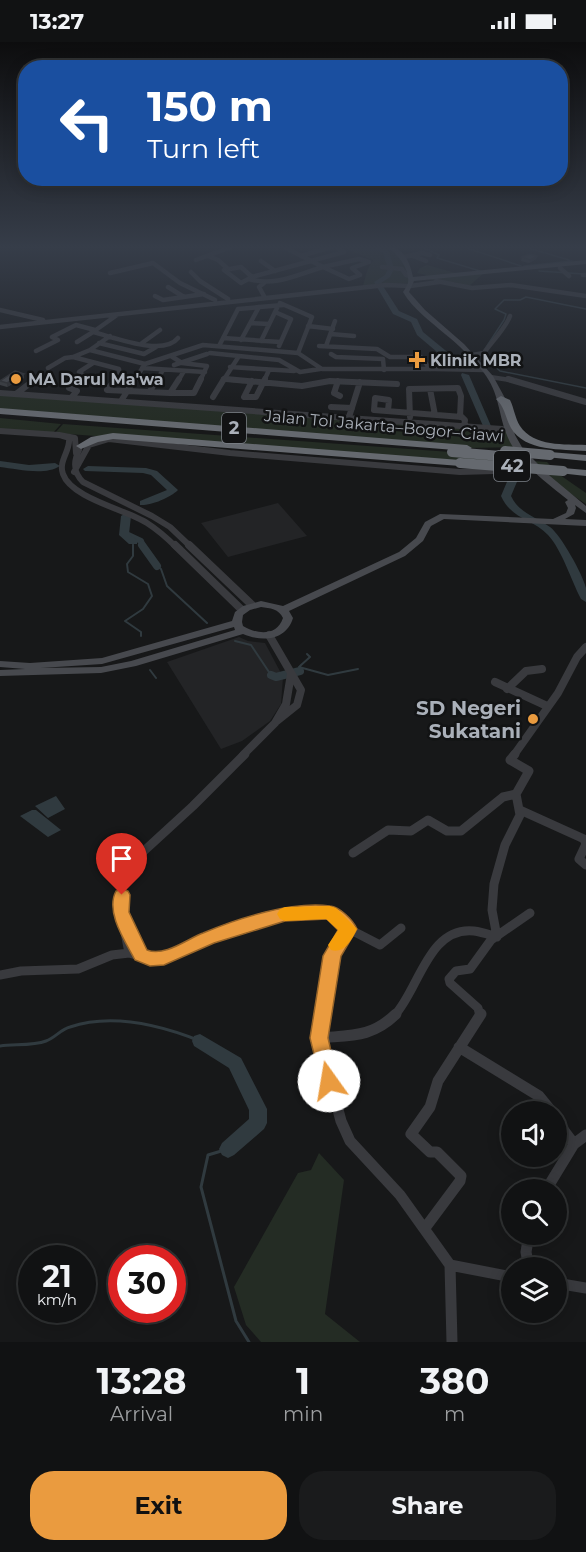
<!DOCTYPE html>
<meta charset="utf-8">
<style>
body{margin:0;font-family:Montserrat,sans-serif;background:#1a1b1c;color:#f1f3f6;height:100vh;display:flex;flex-direction:column;font-size:22px;white-space:nowrap}
*{box-sizing:border-box;margin:0}
p{font-size:20px;color:#9c9ea0}
.icon{flex:none;width:33px;height:33px;fill:none;stroke:currentColor;stroke-width:2;stroke-linecap:round;stroke-linejoin:round}
.map{position:relative;height:1300px;overflow:hidden}
.details{display:flex;flex-direction:column;background:#111213;flex:1}
.details>*{flex:none}
.hud{position:absolute;left:18px;top:18px;width:550px;height:126px;border-radius:24px;box-shadow:0 3px 15px #0003,0 0 0 2px #303233;background:#1a4fa0;color:#fff;overflow:hidden}
.controls{position:absolute;left:501px;top:1059px;display:grid;gap:12px}
.controls a{display:grid;place-items:center;width:66px;height:66px;border-radius:50%;background:#111213;box-shadow:0 3px 15px #0003,0 0 0 2px #303233;font-size:30px}
.speed{position:absolute;left:18px;top:1203px;display:flex;gap:12px;font-size:30px;font-weight:700;text-align:center}
.speed>*{display:grid;place-content:center;width:78px;height:78px;border-radius:50%;background:#111213;box-shadow:0 3px 15px #0003,0 0 0 2px #303233;line-height:1}
.speed small{font-size:15px;font-weight:400}
.speed .limit{border:9px solid #d22;background:#fff;color:#111}
.pin{position:absolute;display:grid;place-items:center;width:51px;height:51px;color:#fff;margin:-62px -26px;border-radius:50% 50% 50% 0;rotate:-45deg;box-shadow:0 0 6px #0007}
.pin .icon{rotate:45deg}
.me{position:absolute;width:66px;margin:-33px;rotate:347deg;stroke-linejoin:round;filter:drop-shadow(0 0 4px #0008)}
.turn{display:flex;align-items:center;gap:21px;height:126px;padding:0 30px;font-size:27px}
.turn .icon{width:78px;height:78px;stroke-width:2.5}
.turn b{display:block;font-size:42px;line-height:51px}
.eta{display:flex;justify-content:space-evenly;align-items:center;height:102px;text-align:center}
.eta b{font-size:36px;font-weight:700;line-height:42px}
.cta{display:flex;gap:12px;margin-top:auto;padding:12px 30px}
.cta a{flex:1;height:69px;border-radius:24px;background:#ea9b3f;color:#111;font-size:24px;font-weight:700;line-height:69px;text-align:center}
.cta a+a{background:#1a1b1c;color:#f1f3f6}
.status{display:flex;justify-content:space-between;align-items:center;height:42px;padding:0 30px;background:#111213;direction:ltr}
.status svg{height:16px;fill:currentColor}
.map>svg:first-child{display:block}
.built{fill:#232426}
.green{fill:#242c24}
.water{fill:#303a3f}
.lines{fill:none;stroke-linecap:round;stroke-linejoin:round}
.stream-far2{stroke:#303a3f;stroke-width:1.5}
.stream-far1{stroke:#303a3f;stroke-width:2}
.stream{stroke:#303a3f;stroke-width:3}
.canal-far1{stroke:#303a3f;stroke-width:6}
.canal{stroke:#303a3f;stroke-width:8}
.river{fill:#303a3f;fill-rule:evenodd}
.street-far4{stroke:#393a3e;stroke-width:4.5}
.street-far3{stroke:#393a3e;stroke-width:6}
.street-far2{stroke:#393a3e;stroke-width:8}
.street-far1{stroke:#393a3e;stroke-width:9}
.street{stroke:#393a3e;stroke-width:11}
.secondary{fill:#47494e;fill-rule:evenodd}
.highway{fill:#65696f;fill-rule:evenodd}
.highway-bridge{stroke:#65696f;stroke-width:10}
.wall{fill:#3c3e41}
.shaded-wall{fill:#313235}
.building{fill:#46484c;stroke:#313235;stroke-width:1.5}
.route{fill:#ea9b3f;stroke:#986529;stroke-width:1.5}
.slow{fill:#f59e0b}
.poi-dot{fill:#ea9b3f;stroke:#121314;stroke-width:2}
.labels{text-anchor:middle;dominant-baseline:central;stroke-width:5;stroke-linejoin:round;paint-order:stroke}
.far-poi-label{font-size:16px;font-weight:bold;fill:#aab0b9;stroke:#121314;text-anchor:start}
.far-street-label{font-size:16px;fill:#aab0b9;stroke:#121314}
.shield{fill:#121314;stroke:#7c8188;stroke-width:1.5}
.shield-label{font-size:18px;font-weight:bold;fill:#aab0b9}
.poi-label{font-size:20px;font-weight:bold;fill:#aab0b9;stroke:#121314;text-anchor:end}
</style>
<div class="status"><b>13:27</b><svg viewBox="0 0 49 12"><path d="M0 12V9h3v3zM5 12V6h3v6zM10 12V3h3v9zM15 12V0h3v12zM26 1h20v11H26zM47 4h2v5h-2z"/></svg></div>
<div class="map">
<svg width="586" height="1300" viewBox="0 0 586 1300">
<rect width="100%" height="100%" fill="#171819"/>
<path class="built" d="M278,461L307,494L228,515L201,481Z
M239,595L248,599L265,601L283,635L281,662L270,679L242,699L221,707L167,620Z"/>
<path class="green" d="M342,205H391C406,213 407,227 411,241L363,244L367,229L373,218Z
M427,223L456,231L486,229L468,245L455,240L451,242L423,236L426,233L417,231L420,226Z
M0,351L509,387L519,405L467,406L0,369Z
M0,376L61,382L53,391L0,388Z
M63,382L506,414L513,425L55,391Z
M532,419L547,420L560,433L586,451V462L543,434Z
M319,1111L344,1138L325,1272L360,1300H261L246,1283L234,1245L298,1131L311,1128Z"/>
<path class="water" d="M56,754L65,767L48,776L35,764Z
M32,768H36L61,788L48,795L20,774Z"/>
<g class="lines">
<path class="stream-far2" d="M422,205L439,213L437,216L480,229
M464,205L521,224
M525,205L569,218
M524,224L572,219
M539,229L584,232
M483,310L504,278L506,272L495,267L504,258H520L526,255L586,267
M486,316L500,329L586,346
M133,500V505"/>
<path class="stream-far1" d="M133,503V514L127,522L128,530L148,542L152,554L143,567L125,579L141,590V594
M157,524L161,527L167,544L207,581
M235,599L251,603L271,633
M300,624L310,615L307,612
M150,628L156,636
M300,629L299,625L328,633L358,627"/>
<path class="stream" d="M0,1004C14,1002 33,1004 46,999C55,996 61,987 70,985C112,971 160,983 200,999
M228,1107L208,1113L201,1145L236,1279L249,1300"/>
<path class="canal-far1" d="M124,491L141,499L143,505"/>
<path class="canal" d="M142,503L157,524
M271,633L276,635L300,629"/>
<path class="river" d="M373,205H382L389,210L394,227L390,235L381,241L399,269L417,277L423,290L462,322V326H456L417,293L411,280L393,272L374,240L385,233L388,227L383,211Z
M462,331L469,333L491,384L490,386L483,384L461,333Z
M0,419L29,423L55,421L60,424C45,434 17,427 0,425Z
M88,424L146,426L157,429L178,448C170,456 150,464 140,463V459L167,448L151,433L143,431L85,429L83,427Z
M514,432L519,435L511,454C519,471 536,475 550,485C561,493 583,533 586,546C586,550 586,556 586,560L581,557C571,538 562,508 548,493C532,476 512,478 501,454L509,435Z
M126,471L131,474L129,492L137,498V502H129L119,493L121,474Z
M200,992L241,1016L267,1067V1081L264,1087L234,1113L228,1116L222,1113L219,1107L222,1101L249,1077V1068L229,1026L194,1004L192,999L194,994Z"/>
<path class="street-far4" d="M284,205L323,225
M208,214L218,218L227,226
M301,214L331,205
M413,214L426,219
M404,215L422,211L430,213
M359,217L369,220L352,226L360,233L349,237L323,225Z
M196,218L231,205
M261,219L275,229
M241,225L252,235L241,241L224,228Z
M382,225L402,227L406,233L410,234
M560,226L569,234
M191,230L200,239L228,257
M110,231L153,221L180,241L215,258
M583,233H586
M252,235L344,210L336,205
M249,237C275,245 298,232 323,225
M436,239L472,246L511,243L586,254
M264,241L259,245L264,254
M168,245L184,255
M155,254L163,258L204,252
M280,261L312,275L298,311
M0,268L43,278
M275,270L291,277L279,304
M117,273L93,290C114,295 163,315 178,296
M251,281L269,282
M308,284L333,287
M0,285L386,243L410,244L439,240
M331,292L354,294
M110,294L90,308L145,322
M223,296L280,300
M241,298L259,265
M261,299L277,266
M77,300L93,290
M99,301L144,312L156,305
M142,301L160,288
M219,304L238,267L283,263
M319,304L377,307L390,315H421L430,327
M326,304L335,279
M90,308L73,315L119,327L120,335L113,339
M36,309L58,298L52,295L76,283L95,288
M210,311L279,318L300,330L320,327
M331,312L336,315L383,317L384,328
M472,313L484,311C491,301 507,284 510,274
M171,314L182,321L207,324L200,339
M174,323L207,312
M230,325L294,329
M48,326L65,316L73,315
M142,326L205,330
M435,327L485,328
M82,335L83,333L79,330L93,321
M490,335L516,339
M223,337L243,339
M134,339L145,322L203,303L298,311L322,327H439
M156,339L163,328
M178,339L184,329
M223,339L239,314
M264,339L269,328"/>
<path class="street-far3" d="M116,337L107,348L170,351L179,337
M226,337L302,344L330,339L397,342
M508,337L586,360
M252,339L244,355H256L265,337
M338,339L334,351L340,354
M69,346L77,349L71,356
M430,347L435,373
M150,349L157,337
M0,351L502,387
M170,351H194L201,337
M16,352L29,342
M213,355L224,337
M121,359L135,337
M331,365L352,366
M388,369L389,358L375,356L374,368L462,375L465,378L464,385
M349,375L360,340
M410,375L409,347L458,346L461,354L460,375
M0,389L59,393
M79,408C73,420 73,430 83,440L152,474L170,485L191,505
M76,411L75,396L59,393L69,396C71,408 58,419 63,432C71,456 127,468 147,481C158,488 167,496 176,505
M74,430L89,403L109,397L230,411L460,430L494,429"/>
<path class="street-far2" d="M175,503L242,568
M189,503L252,563
M269,593L301,648L297,663L277,679
M495,640L547,664
M507,647L526,629L542,627
M243,713L275,681L286,662L291,632
M514,713L558,651L577,615L586,605"/>
<path class="street-far1" d="M520,768L584,797L586,802L579,817L586,823
M353,811L388,788L411,789L428,778L447,789H461L503,755L516,752
M127,882L141,913
M349,887L380,903L401,886
M497,895L492,868L494,842L505,803L520,773L516,752L529,729L510,718L515,712
M129,911L121,870L123,837L133,819L193,764L245,712
M0,933L21,929L78,927L112,913L129,911L150,917L164,916L209,896L285,872L330,871L349,887L332,913L322,974
M394,974C419,948 428,884 474,889C482,890 490,893 497,895
M480,974L478,966L450,941L449,937L456,929L470,927L491,898L530,871"/>
<path class="street" d="M323,972L319,996L341,1079L350,1099L400,1153L450,1223L512,1235
M319,996C351,993 371,996 396,972
M459,1005L539,1054L552,1070
M574,1102L586,1093
M546,1148L574,1102L556,1078
M425,1186L460,1139L461,1134L437,1110H430L411,1092L430,1065L438,1039L481,972
M529,1192L526,1210L529,1226
M450,1223L452,1300
M556,1241L586,1246"/>
<path class="secondary" d="M388,205C404,205 410,221 413,235L586,218V222L414,239L409,250L425,268L464,302L493,334L506,358L515,393L523,407L550,434L586,464V471L575,463L576,466L574,472L565,477L586,478V484L444,477L431,484L423,499L405,514L289,569L293,576C286,599 262,600 243,592L136,624L101,631L0,634V628L25,627L0,625V619L30,621L102,616L232,579L235,570L243,564L261,559L283,564L399,510L416,496L425,480L440,472L553,477L566,471L568,466L565,460L568,458C546,440 516,419 506,391C498,369 499,351 484,331C473,317 459,303 445,292C430,279 413,267 403,250C405,247 407,244 408,241C410,227 398,213 388,205ZM261,565C270,566 279,567 283,576C277,594 258,593 243,584L242,580L243,573L250,568ZM234,585L235,588L131,619L101,625L41,626L102,622Z"/>
<path class="highway" d="M501,354L510,358C514,366 515,376 520,384C534,405 565,402 586,403V409C562,407 525,410 511,386C505,375 505,365 496,357Z
M0,366L467,403L472,406L467,409L0,372Z
M113,391L460,418L465,421L460,424L113,397L98,400L81,407L76,404L91,395Z
M550,410L586,413V419L546,415L545,413Z
M563,426L586,428V434L559,431L558,429Z"/>
<path class="highway-bridge" d="M505,409L550,413
M452,410L513,415
M460,421L563,429"/>
</g>
<path class="wall" d="M537,214L536,217L529,221L521,219L522,215Z
M24,332V336L7,345L0,343V338Z"/>
<path class="shaded-wall" d="M537,214L536,217L529,221L530,218Z
M24,332V336L7,345V341Z"/>
<path class="building" d="M529,212L537,214L530,218L522,215Z
M15,329L24,332L7,341L0,339Z"/>
<linearGradient id="sky" x2="0" y2="1"><stop stop-color="#0d0d0e"/><stop offset="0.53" stop-color="#363d49"/><stop offset="1" stop-color="#363d49" stop-opacity="0"/></linearGradient>
<rect width="586" height="387" fill="url(#sky)"/>
<path class="route" d="M122,847L128,849L130,853L129,870L147,908C165,915 187,897 203,891C238,876 292,859 330,864C340,865 353,878 357,887L341,914L328,996L338,1039L335,1045L329,1047L322,1045L310,996L323,914L338,888L327,877L285,879L214,901L164,923L150,924L135,918C125,899 105,870 116,849Z"/>
<path class="slow" d="M330,864L336,866L357,887C352,898 344,912 331,908L328,903L338,888L326,877L285,879L280,877L277,872L280,867L285,865Z"/>
<g class="poi-dot">
<path d="M414 309h6v6h6v6h-6v6h-6v-6h-6v-6h6z"/>
<circle cx="16" cy="337" r="6"/>
<circle cx="533" cy="677" r="6"/>
</g>
<g class="labels">
<g class="far-poi-label">
<text x="430" y="318">Klinik MBR</text>
<text x="28" y="337">MA Darul Ma'wa</text>
</g>
<g class="far-street-label">
<text transform="translate(384 384) rotate(5)">Jalan Tol Jakarta–Bogor–Ciawi</text>
</g>
<g class="shield">
<rect x="222" y="371" width="24" height="30" rx="4.5"/>
<rect x="494" y="409" width="36" height="30" rx="4.5"/>
</g>
<g class="shield-label">
<text x="234" y="386">2</text>
<text x="512" y="424">42</text>
</g>
<g class="poi-label">
<text x="521" y="666">SD Negeri<tspan x="521" dy="23">Sukatani</tspan></text>
</g>
</g>
</svg>
<div class="controls">
<a><svg class="icon" aria-label="sound" viewBox="0 0 24 24"><path d="M4 9h4l5-4v14l-5-4H4zM17 9q2 3 0 6"/></svg></a>
<a><svg class="icon" aria-label="search" viewBox="0 0 24 24"><circle cx="10" cy="10" r="6"/><path d="M15 15l6 6"/></svg></a>
<a><svg class="icon" aria-label="layers" viewBox="0 0 24 24"><path d="M12 4l9 5-9 5-9-5zM3 14l9 5 9-5"/></svg></a>
</div>
<div class="speed"><div>21<small>km/h</small></div><div class="limit">30</div></div>
<div class="pin" style="left:122px;top:853px;background:#d93025"><svg class="icon" aria-label="arrive" viewBox="0 0 24 24"><path d="M6 21V4h12l-3 4 3 4H6"/></svg></div>
<svg class="me" style="left:329px;top:1039px" viewBox="-20 -20 40 40"><circle r="19" fill="#fff"/><path d="M0-13L10 11 0 6-10 11z" fill="#ea9b3f"/></svg>
<div class="hud">
<div class="turn"><svg class="icon" aria-label="left" viewBox="0 0 24 24"><path d="M17 20v-9H6M10 6l-5 5 5 5"/></svg><div><b>150 m</b>Turn left</div></div>
</div>
</div>
<section class="details">
<div class="eta">
<div><b>13:28</b><p>Arrival</p></div>
<div><b>1</b><p>min</p></div>
<div><b>380</b><p>m</p></div>
</div>
<div class="cta"><a>Exit</a><a>Share</a></div>
</section>
